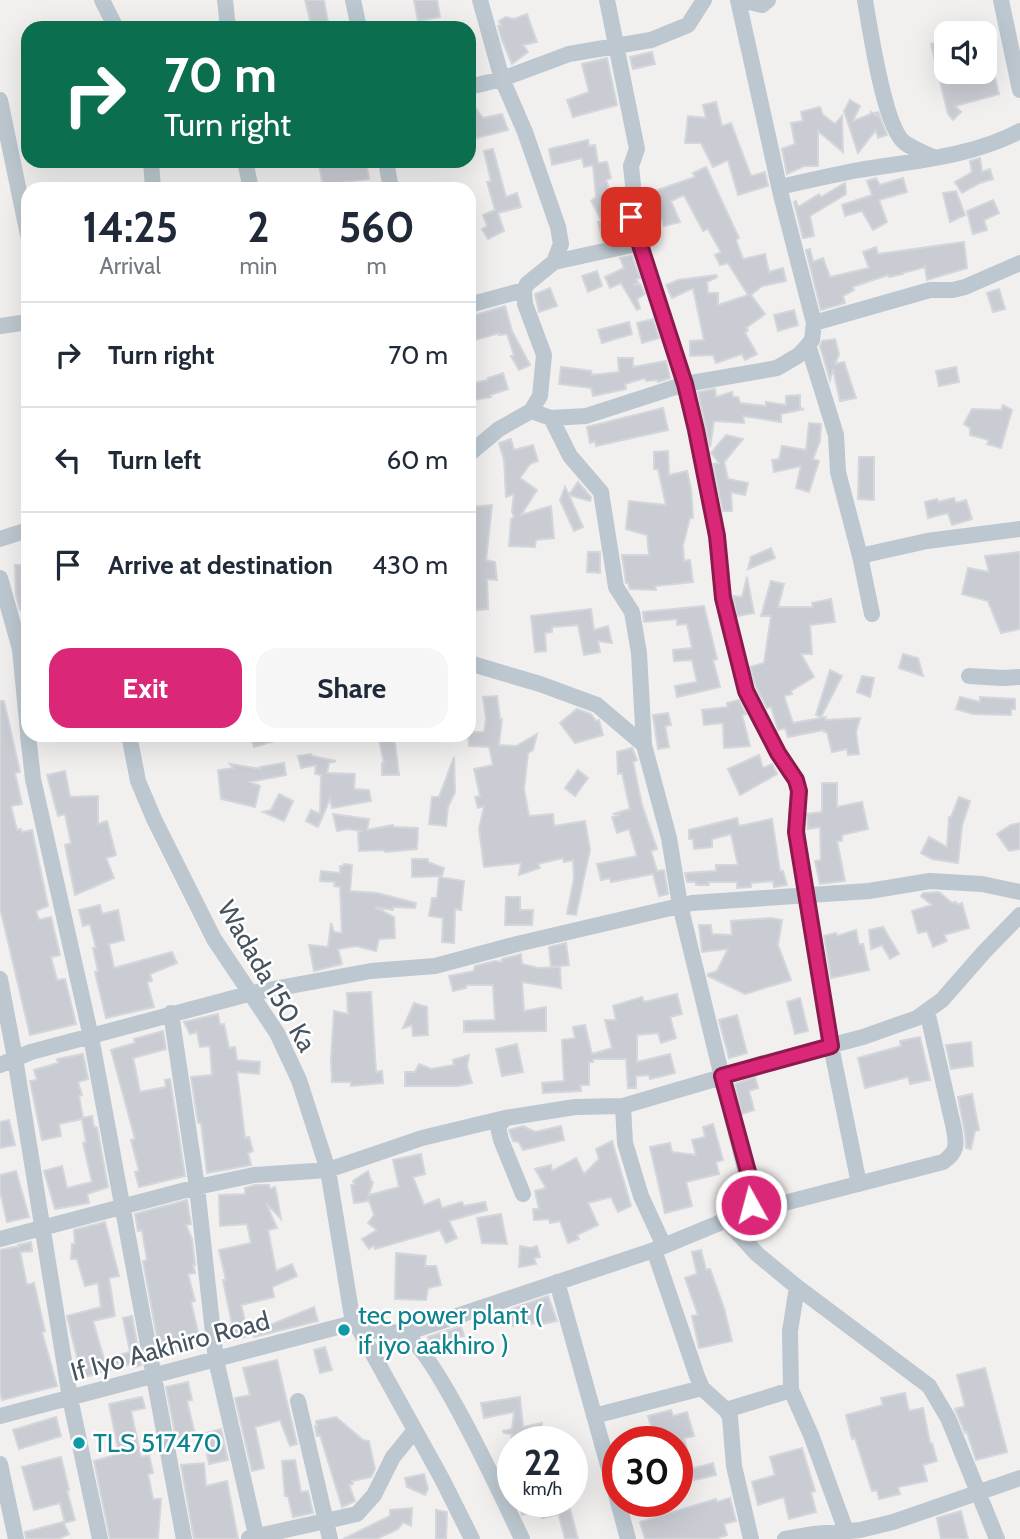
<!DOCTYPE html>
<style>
body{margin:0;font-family:Cabin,sans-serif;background:#f6f6f7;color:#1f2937;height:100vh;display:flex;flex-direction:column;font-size:26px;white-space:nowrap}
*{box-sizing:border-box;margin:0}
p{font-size:23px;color:#747a83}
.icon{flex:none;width:38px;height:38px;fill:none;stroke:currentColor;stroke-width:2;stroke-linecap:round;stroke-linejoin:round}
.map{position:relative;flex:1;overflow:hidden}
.panel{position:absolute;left:21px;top:182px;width:455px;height:560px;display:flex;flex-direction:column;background:#fff;border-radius:21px;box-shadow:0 7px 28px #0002}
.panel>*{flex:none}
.hud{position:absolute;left:21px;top:21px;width:455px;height:147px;border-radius:21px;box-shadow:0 7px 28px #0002;background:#0b6e4f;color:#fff;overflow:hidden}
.fabs{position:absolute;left:934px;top:21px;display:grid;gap:14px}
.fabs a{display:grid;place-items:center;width:63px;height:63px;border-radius:14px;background:#fff;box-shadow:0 7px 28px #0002;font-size:35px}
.speed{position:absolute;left:497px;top:1426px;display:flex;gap:14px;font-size:35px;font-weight:700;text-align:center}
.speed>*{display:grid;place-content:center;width:91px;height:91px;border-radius:50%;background:#fff;box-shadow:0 7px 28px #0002;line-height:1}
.speed small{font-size:18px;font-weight:400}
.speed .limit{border:10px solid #d22;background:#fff;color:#111}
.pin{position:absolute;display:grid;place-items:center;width:60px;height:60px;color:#fff;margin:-30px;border-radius:14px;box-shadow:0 4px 10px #0006}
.me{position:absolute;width:77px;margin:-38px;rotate:353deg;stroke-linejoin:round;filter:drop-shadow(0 0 5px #0008)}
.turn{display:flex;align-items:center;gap:24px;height:147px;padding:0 28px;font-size:32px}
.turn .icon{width:91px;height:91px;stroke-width:2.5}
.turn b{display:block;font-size:49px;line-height:60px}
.eta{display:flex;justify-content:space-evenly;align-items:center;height:119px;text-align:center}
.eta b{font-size:42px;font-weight:700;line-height:49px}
.cta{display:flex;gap:14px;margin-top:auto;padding:14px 28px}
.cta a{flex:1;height:80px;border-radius:21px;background:#db2777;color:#fff;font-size:28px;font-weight:700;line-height:80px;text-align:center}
.cta a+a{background:#f6f6f7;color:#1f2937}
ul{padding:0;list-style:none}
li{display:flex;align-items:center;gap:21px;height:105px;padding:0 28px;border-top:2px solid #e0e1e3}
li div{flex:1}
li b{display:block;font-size:26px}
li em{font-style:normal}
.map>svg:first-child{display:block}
.building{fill:#c9ccd2;stroke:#d3d6db;stroke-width:2}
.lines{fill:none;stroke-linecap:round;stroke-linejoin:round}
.minor{stroke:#bcc7cf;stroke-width:16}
.route-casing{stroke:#8e194d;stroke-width:18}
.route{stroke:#db2777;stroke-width:12}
.culture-dot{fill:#0f9aa8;stroke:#fff;stroke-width:2.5}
.labels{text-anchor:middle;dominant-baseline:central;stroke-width:5;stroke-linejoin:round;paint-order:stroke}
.street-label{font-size:26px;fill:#46535e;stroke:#fff}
.culture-label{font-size:26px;fill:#0d838f;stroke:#fff;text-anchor:start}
</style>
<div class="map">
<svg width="1020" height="1539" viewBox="0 0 1020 1539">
<rect width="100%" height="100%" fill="#f2efef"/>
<path class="building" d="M305,0H324L329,28H312Z
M414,0H437L440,17L418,21Z
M527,14L537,42L523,45L528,52L512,64L502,40L498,26L501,25L499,21L506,17L514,19Z
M947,40V72H949L952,81L993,70L999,94L955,106L961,112L953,120L948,114L931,44Z
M652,52L655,64L633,69L630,57Z
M607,58L617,105L573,117L567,100L589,92L582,64Z
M469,99L483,118L502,114L508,130L476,138Z
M850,100L860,106L853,121L871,114V112L878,117L875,113L878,112L887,135L878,138L876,130L858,153L844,111Z
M716,102L722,126L731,123L751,176L765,172L768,186L738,195L728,160L713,167L701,143H685L688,116L706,118L703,105Z
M820,107L823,115L835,124L842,116L843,152L818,131V166H804L787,174L782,149L795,144L791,123L803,121L801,112Z
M588,140L589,146L595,145L598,163L607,162L611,178L606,180L626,236L603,241L598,222L602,221L591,201L596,197L593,165L584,167L582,158L552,165L549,149Z
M493,149L506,197L517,193L521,207L498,213L504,231L488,239L482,229L487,226L483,215L495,210L487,182L491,181L484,151Z
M980,158L982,172L990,169L993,179L980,183L962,193L955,182L972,172L970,161Z
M349,161H366L369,179L323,185L319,165Z
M706,167L739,238L736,240L743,259L765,254L769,272L783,268L786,281L762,286L751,295L765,314L746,328L748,330L745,333L757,354L745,360L742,354L716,363L713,355L690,356V341L704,340L693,288L672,298L666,285L678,280L716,275L717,277L707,282L708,293H718V305L748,295L728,263L720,265L715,255L721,252L708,229L703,231L684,195L671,201L680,222L664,226L662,219L646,228L642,216L643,201L653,198L652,192L695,177L693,173Z
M876,178L880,185L903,178L907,192L879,200L887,222L873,230L862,211L845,216L842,205L872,195L867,181Z
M845,183L846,194L810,216L814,236L803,238L794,202L796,201L798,207L819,194L821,197Z
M956,191L965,215L950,222L943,193Z
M993,200L999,213L984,220L987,230L973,234L967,211Z
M964,242L967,268L927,280L925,267L903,273V274L889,277L888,275L852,287L854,290L843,296L845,303L821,310L806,250L810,249L813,262L823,258L830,277L869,268L863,252L876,247L878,254Z
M632,256L640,278L636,279L638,282L633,285L640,284L645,294L637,299L640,308L637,310L621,283L610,288L605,277L624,268L620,258Z
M597,271L602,286L588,292L582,276Z
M550,288L557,306L539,312L535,294Z
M999,289L1005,309L993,312L987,293Z
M505,306L512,331L530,365L519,370L511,356L514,355L507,334L499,335V333L472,341L469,331V317Z
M794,310L798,325L778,331L774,315Z
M653,319L659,338L642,343L637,323Z
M629,322L632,334L602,343L598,330Z
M835,339L839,354L835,364L844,362L856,398L840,401L833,369L830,380L820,346L822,341Z
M618,358H633V367L666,361L670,378L658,382L657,380L646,381L645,378L625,384L626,389L593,396L591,388L559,384L561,367L591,371L592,375L619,372Z
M956,367L959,382L939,386L936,371Z
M503,373L508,389L490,395L491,397L469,401V384L488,380V378Z
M715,389L716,397L732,392L733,397H738L740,403L766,406V402L786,405V396L800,395V408L804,409L781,414V422L743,416L744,423L714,421L710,447L698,392Z
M1003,405L1012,410L1001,448L987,444L989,440L970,435V428L964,424L972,409L1001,410Z
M663,408L668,430L596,446L595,441L590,443L587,427Z
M809,423L821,424L820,441L813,459L819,461L809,492L796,488L801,466L774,472L772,460L779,459L782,446L806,450Z
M726,435L743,439L724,462L728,479L748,483L745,495L731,492L732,511H723L713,464L719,463L711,453Z
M511,439L514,450L533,445L538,461L530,464L520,478L537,490L521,515L551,506L554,538L536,540L535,547L509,546L511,519L514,517L512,511L514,494L506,497L504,460L499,443Z
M668,451L669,475L687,471L691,488L693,518H690L683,545L684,561L690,560L693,582L655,586L656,590L630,589L628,583H626L622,555H649L647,535L626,529L629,501L666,505L658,469H654V452Z
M859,457H874V500L858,499Z
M578,482L591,497L590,501L569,495L583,527L574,531L560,500L565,487L569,495Z
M954,498L956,503L966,500L972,519L952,525L948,513L928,518L925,502L937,499L938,502Z
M492,505L486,560L495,562L497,580L487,579L488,609L469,611V548L474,518H469V507Z
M771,548L775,558L748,569L751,557Z
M588,552H600V573L587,572Z
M1020,552V629L1001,633L988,601L962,594L968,568L989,572L985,556Z
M15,565H28V610H20L16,595Z
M747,577L754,613L737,616L733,596L742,597Z
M771,581L784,584L778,607H813L812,603L831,599L835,622L810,625L812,654H801L814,677L791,691L792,694L784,696L793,723L826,717L825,720L860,718L856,732L859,754L848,755L847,749L832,752L827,732H824V730L788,737L785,728L778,730L771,707L767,708L756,687L750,667L764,663L771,616H761Z
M704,606L717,659L713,660L720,687L677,697L675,686L697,682L692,660L674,661L673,650L692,648L687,624L677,625V619L644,622L643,612Z
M591,609L594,630L608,626L612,643L598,641L600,652L584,655L578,625L552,627V632L545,633L546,651L535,652L531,616Z
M903,654L918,658L923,676L899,668Z
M830,670L842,676L821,717L816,715Z
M862,676L874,678L870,697L857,692Z
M497,696L500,719H502L499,745L516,746L537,734L533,750L528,753L524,789L529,816L553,814L554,826L585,821L590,850L576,915L567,914L574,878L573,860L564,862L563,858L538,864L540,868L519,875L521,863L484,867L479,829L484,806L478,808L475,797L480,796L474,769L493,765L489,747L469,746L468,735L469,732H484L486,719L483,697Z
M960,697L980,702V697L1015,699V709H1011V715L973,714L956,709Z
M739,700L746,714L742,715L750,746L724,748L723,723L704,725L702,710L728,707L727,703Z
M0,701H4L20,772L15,773L22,804L11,806L17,830L21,829L22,832L32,830L48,906L36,911L39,920L51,917L60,955L51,957L57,980L65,979L76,1024L30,1035L0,908Z
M577,709L591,714L596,721L599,720L603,735L575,743L560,723Z
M668,713L671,725L665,726L669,747L658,749L653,715Z
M250,735H284L285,738L254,747Z
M378,735H394L399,775H382V763H384Z
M632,748L637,760L633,762L642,805L657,849L651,851L657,871L664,870L668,894L659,896L653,874L611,882L610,878L601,880L597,864L637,856L629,829L617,833L612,817L620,815L613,814L630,809L622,773L618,774L617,752Z
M311,754L312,756L336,761L329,763L327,773L355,774L354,789L369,790L371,801L332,808L330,799L318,827L306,821L311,810L320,814L321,775L315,774L316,765L301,768L298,756Z
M759,755L763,768L772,764L777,774L740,795L728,769Z
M454,757L455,792L448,807L446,826L429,824L432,797H439Z
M284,763L286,775L250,782L260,786L255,807L221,799L218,770L234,768L230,764L261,769L260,767Z
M578,770L588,778L575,796L565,788Z
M65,771L70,797L98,796V824L107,821L116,855L106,858L114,878L75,895L65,845L71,843L65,814L58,816L47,775Z
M822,783H837V807L862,802L868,829L842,835V841H837L845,881L820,884L815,861L821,860L820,827L808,829L807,816V814L822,812Z
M279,794L293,801L284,821L263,812L271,810Z
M959,797L970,801L962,826L958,863L932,859L921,853L929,837L947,847L949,817H951Z
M333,814L369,819L367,830L393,825L394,827L418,828L417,849L385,852L384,850L359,851L358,832L363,831L347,829L337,831Z
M737,818L739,826L772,819L780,871H783L787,885L774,887L773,881L751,883V887L737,888V882H709V885H696V882H687L685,873L716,871V865H738L731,834L712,839V847L694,849L693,839H689V830Z
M1020,823V849L1009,851L997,834L1011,825Z
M412,859H428V862L444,868L442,876L412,877Z
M344,864L352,865L350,891L377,893L416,903L415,908L393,907V910L375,907L394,917L395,938L379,939L376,951L356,946L338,949L342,964L314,971L309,945L328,947L331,923L334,932L342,933L340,887L334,886L335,882L320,881L321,871L340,873V866H343Z
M439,877L464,881L461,910L455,909L454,943L442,942L443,918L429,916L432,898H437Z
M939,892L952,903L956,902L957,905L962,903L969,928L944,935L947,941L933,947L927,931L918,933L912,911L932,905L921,896L923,893Z
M506,897H520V910H533L532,925H505Z
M100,905L102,914L118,910L124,940L109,944L114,968L172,952L177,963L150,974L152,981L147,982L154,1007L106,1018L95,972L98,971L93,948H96L90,924L83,926L79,910Z
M771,918L782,920L778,945L791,980L745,994L708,976V974L717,971L728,949L702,952L699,925H711L712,934L732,935L731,921Z
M883,927L899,954L890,959L882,945L871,949L869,930Z
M856,930L859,945L863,944L869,970L831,978L824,936L836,933L837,936Z
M566,943L569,965L551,967L549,947Z
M521,954L522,964L538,968L560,967L561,988L522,982L524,1011L546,1007V1031L464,1032V1021L495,1020L493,985H466V988L453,991L449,976L474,971L475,966L495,961L502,962V959Z
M371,992L376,1072L382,1071L383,1083L351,1086V1082H332L331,1060L334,1011L348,1014L347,993Z
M677,994L682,1014L670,1017L676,1038L661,1043L658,1033L637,1035V1062L670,1054L675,1073L650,1079L649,1075L636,1076V1088H628L626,1059H593V1062H589V1085H580L581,1091L543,1093L542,1083L564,1081L562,1040L575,1038L573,1027L585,1025L592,1054L612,1048L605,1020H616L613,1006L642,997L644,1002Z
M800,998L808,1031L795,1034L787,1002Z
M414,1003L427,1007L428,1035L413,1036L412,1025L403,1028Z
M218,1014L220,1025L224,1024L229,1048L235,1047L237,1060L260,1062L259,1074L237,1072L245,1138L249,1137L253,1151L248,1153L251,1165L207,1173L201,1123H198L191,1077L212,1075L210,1046L200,1047L197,1032L190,1034L184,1022Z
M737,1015L747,1053L729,1058L719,1020Z
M163,1031L166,1049L133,1058L135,1067L140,1092L166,1087L165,1080L170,1079L185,1176L139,1187L135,1172L139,1171L131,1140L135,1139L111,1050L135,1043L134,1039Z
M920,1037L930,1080L910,1084L908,1077L865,1088L858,1058L901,1046L900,1041Z
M971,1042L973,1066L951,1069L946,1045Z
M517,1044L523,1072L502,1076L496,1049Z
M83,1054L88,1079L78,1082L82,1095L79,1096L83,1118L92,1116L94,1127H97L108,1187L87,1194L89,1203L55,1209L44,1171L62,1166L67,1188L92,1182L83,1143L86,1142L82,1119L59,1124L61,1136L42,1140L30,1081L37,1080L34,1070L58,1063L57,1059Z
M469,1055L467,1066L472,1083L458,1086H405V1072H415L419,1064L431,1069L454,1065L453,1060Z
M755,1077L758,1088L749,1091L754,1110L742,1114L735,1084Z
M972,1094L979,1130L975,1131L971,1149L966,1148L965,1134L958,1097Z
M9,1120L15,1145L0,1148V1122Z
M713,1124L723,1160L716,1162L719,1174L686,1182L692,1206L665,1213L650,1147L670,1143L672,1152L696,1155L692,1140L705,1137L703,1127Z
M523,1126L535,1132L561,1126L564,1140L523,1150L519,1142L513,1141L509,1130Z
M612,1141L631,1206L618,1212L611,1197L588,1203L598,1225L577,1235L579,1239L568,1243L560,1221L550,1223L549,1219L534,1220L533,1209H539L535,1191L546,1188L535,1169L551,1165L552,1171L576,1158L584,1174L599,1159L596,1149Z
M421,1154L425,1174L413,1177L424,1205L439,1199L442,1208L462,1202L464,1206L485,1202L487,1210L449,1221L457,1238L446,1243L440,1230L375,1249L374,1245L369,1249L362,1239L377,1230L368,1223L374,1215L368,1198V1201L354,1203L351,1185L355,1184L353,1181L368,1171L371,1181L373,1182L369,1195L399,1187L393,1160Z
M16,1171L29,1217L7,1222L0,1191V1175Z
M255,1185H269L270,1189L275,1187L277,1196L281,1219L266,1203L277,1228L268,1230L276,1271L292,1264L297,1276L272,1287L274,1297L241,1305L249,1336L228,1341L225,1326L232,1324L223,1280H226L219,1250L251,1243L247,1224L220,1226L219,1195L245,1194V1188Z
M187,1200L191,1224L186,1225L192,1239L195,1265H193L195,1273L188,1274L195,1301L191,1302L201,1345L160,1354L143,1261L147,1260L142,1230L138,1231L135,1214Z
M501,1214L507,1244L482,1243L477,1218Z
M105,1222L119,1276L109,1278L115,1316L93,1321L104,1359L130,1352L123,1318L132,1316L141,1365L135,1367L134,1363L82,1378L67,1316L101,1307L98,1283L85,1286L77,1259H71L72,1244H75L74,1230Z
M31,1242L32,1251L20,1252L27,1285L34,1283L45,1331L42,1332L57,1386L2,1400L0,1390V1250L18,1246L19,1248L18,1245Z
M520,1246L531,1248L537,1246L540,1257L534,1258L536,1264L519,1267Z
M701,1250L706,1270L710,1269L724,1308L732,1341L699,1348L692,1316L698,1315L685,1278L697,1274L692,1252Z
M396,1253L426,1256L425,1266H436L441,1285L428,1288L426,1300L395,1299Z
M548,1296L557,1321L537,1325V1323L513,1326L509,1310Z
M314,1307L318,1321L254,1337L251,1325L269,1321L270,1325Z
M461,1326L464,1336L430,1343L428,1337Z
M325,1347L332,1370L320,1373L314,1350Z
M277,1360L297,1444L290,1446L280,1420L255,1427L264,1468L252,1471L235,1398L250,1395L243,1368Z
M985,1368L1007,1452L976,1460L967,1432L965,1433L955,1409L965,1406L957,1375Z
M188,1382L192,1400L187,1401L195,1434L176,1439L166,1387Z
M905,1393L909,1411L923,1408L930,1443H932L937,1461L923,1465L927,1481L898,1487L900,1494L879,1499L877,1490L872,1491L855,1438L852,1439L846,1415L883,1405L881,1398Z
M142,1397L145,1408L131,1411L141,1457L149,1455L153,1473L148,1474L153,1499H161L158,1539H110L94,1461L119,1454L109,1404Z
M520,1397L523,1427L542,1423L541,1437L525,1436V1442L511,1440L512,1434L504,1433L503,1431L512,1429L514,1412L484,1418L481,1403Z
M671,1410L673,1416L687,1412L694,1436L684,1438L691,1464L677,1468V1442H656L648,1416Z
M56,1417L61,1436L19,1449L13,1430Z
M336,1417L363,1440L369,1441L375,1469L371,1477L352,1481L353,1484L349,1485L355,1501L342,1507L320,1435L317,1436L315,1426H317L316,1421Z
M221,1429L228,1460L209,1464L203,1434Z
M802,1448L815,1491L811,1492L816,1512L789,1519L784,1497L758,1505L752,1482L775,1475L770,1457Z
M61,1457L69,1490L67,1491L75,1520L65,1523L60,1503L34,1510L22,1467Z
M295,1460L301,1492L308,1491L313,1513L293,1517L288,1496H285L282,1461Z
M204,1463L206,1486L227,1481L238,1539H194L181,1465Z
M713,1463L716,1475L694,1480L691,1469Z
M424,1474L428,1489L425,1495L407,1487L405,1478Z
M730,1498L736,1521L724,1524L727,1535L715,1539H645L640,1522L716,1499L717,1502Z
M519,1502H556V1515L542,1518L540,1509L522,1515Z
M412,1508L411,1526L403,1522L398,1529L377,1539H343L390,1516V1510Z
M570,1509L578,1539H565L558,1512Z
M436,1510L447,1512L446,1539H436Z
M961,1511L968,1539H941L937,1518Z
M63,1522L69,1534L58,1539H26L25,1532Z"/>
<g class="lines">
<path class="minor" d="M102,0L116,28
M225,0L228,28
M353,0L359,28
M480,0L502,79L525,132L558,227L561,244L554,262
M607,0L637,149L631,166L633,185L631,217L685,384L696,430L717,536L723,598L728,624L746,691L778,753L796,780L799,791L796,816L799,851L831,1046L859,1184
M741,0L762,5L768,0
M865,0C870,28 884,128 905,143C913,149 925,153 935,158
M1001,0L1020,90
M469,87L502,79L569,54L651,40L688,25L704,0
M0,100L28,235
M151,161L153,189
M245,161L251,189
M386,161L391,189
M780,187C806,181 832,175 859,170C912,161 971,157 1020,131
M469,305L524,290
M814,323L930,290H953L965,287L1020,263
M0,326L28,322
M808,345L836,435L838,472L860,556L872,614
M531,411L551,418L586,416L685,384L777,368L799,355L808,345L812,340L814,323L781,195L738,0
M551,418L570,456L601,492L616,587L632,612L639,653L644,745
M469,454L499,429L531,411L540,396L544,355L525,304L524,290L527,284L554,262L641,243
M0,539L28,530
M860,556L927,541L1020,529
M0,578L20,649L28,733
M469,663L540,684L597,705L644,745L669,838L680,905L722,1077L623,1106L625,1143L641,1196L664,1246
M969,676L1003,678L1020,677
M28,735L33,779L91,1037L184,1539
M129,735L138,781L154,819L214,939L277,1033L299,1080L328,1170L353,1323L359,1329L442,1479L472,1539
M0,979L15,1058L70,1398L100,1539
M171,1013L197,1187L216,1360L257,1539
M0,1065L31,1052L252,993L371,971L435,966L517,944L692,903L869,891L930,881L982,884L1020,892
M523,1194L501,1140L498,1127L505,1118L575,1107L623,1106
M742,1214L943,1162C957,1152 957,1146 954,1129L927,1011
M726,1220L757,1254L797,1287L929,1386L948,1418L997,1539
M0,1239L197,1187L254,1175L328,1170L422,1138L505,1118
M654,1250L697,1376L702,1388L726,1410L730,1417L734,1466L751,1539
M557,1282L618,1501
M797,1287L790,1331L791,1390L811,1435L846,1531
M359,1329C370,1331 395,1331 403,1334C432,1344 506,1505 522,1539
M403,1334L654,1250L741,1214L751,1205L752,1197L722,1077L760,1064L863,1037L917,1018L942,1000L984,952L1020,915
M298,1401L330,1539
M726,1410L791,1390
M0,1416L353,1323
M594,1416L702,1388
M0,1464L16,1539
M618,1502L628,1539
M249,1538L357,1514L374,1495L393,1457L415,1430
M785,1539L814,1534L860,1530L893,1522L1020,1478"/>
</g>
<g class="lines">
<g class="route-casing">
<path id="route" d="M631,217L685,384L696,430L717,536L723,598L746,691L778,753L796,780L799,791L796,832L831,1046L722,1076L750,1179L752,1197L751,1205"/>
</g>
<use href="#route" class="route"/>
</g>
<g class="culture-dot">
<circle cx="344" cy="1330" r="7"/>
<circle cx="79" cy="1443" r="7"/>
</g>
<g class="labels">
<g class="street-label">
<text transform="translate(267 976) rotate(60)">Wadada 150 Ka</text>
<text transform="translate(170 1346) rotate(-15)">If Iyo Aakhiro Road</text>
</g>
<g class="culture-label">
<text x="358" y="1315">tec power plant (<tspan x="358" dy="30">if iyo aakhiro )</tspan></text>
<text x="93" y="1443">TLS 517470</text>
</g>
</g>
</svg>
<div class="fabs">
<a><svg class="icon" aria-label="sound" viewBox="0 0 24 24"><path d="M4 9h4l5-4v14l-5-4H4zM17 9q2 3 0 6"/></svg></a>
</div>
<div class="speed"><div>22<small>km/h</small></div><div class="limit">30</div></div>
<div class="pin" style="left:631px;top:217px;background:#d93025"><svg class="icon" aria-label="arrive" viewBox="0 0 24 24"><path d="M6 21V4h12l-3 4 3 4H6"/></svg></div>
<svg class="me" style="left:751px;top:1205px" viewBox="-20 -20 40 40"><circle r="17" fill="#db2777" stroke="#fff" stroke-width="3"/><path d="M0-11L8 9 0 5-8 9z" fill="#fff"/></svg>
<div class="hud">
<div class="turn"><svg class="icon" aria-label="right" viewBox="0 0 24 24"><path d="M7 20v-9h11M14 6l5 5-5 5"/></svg><div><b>70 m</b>Turn right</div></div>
</div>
<section class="panel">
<div class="eta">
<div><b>14:25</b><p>Arrival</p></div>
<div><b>2</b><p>min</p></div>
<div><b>560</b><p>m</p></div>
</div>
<ul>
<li><svg class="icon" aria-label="right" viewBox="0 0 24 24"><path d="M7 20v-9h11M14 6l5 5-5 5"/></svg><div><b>Turn right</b></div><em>70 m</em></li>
<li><svg class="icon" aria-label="left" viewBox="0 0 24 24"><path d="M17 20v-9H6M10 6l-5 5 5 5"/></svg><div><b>Turn left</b></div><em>60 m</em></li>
<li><svg class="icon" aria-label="arrive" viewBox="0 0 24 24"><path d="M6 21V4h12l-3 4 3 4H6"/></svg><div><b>Arrive at destination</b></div><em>430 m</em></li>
</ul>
<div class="cta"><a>Exit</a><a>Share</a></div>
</section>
</div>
